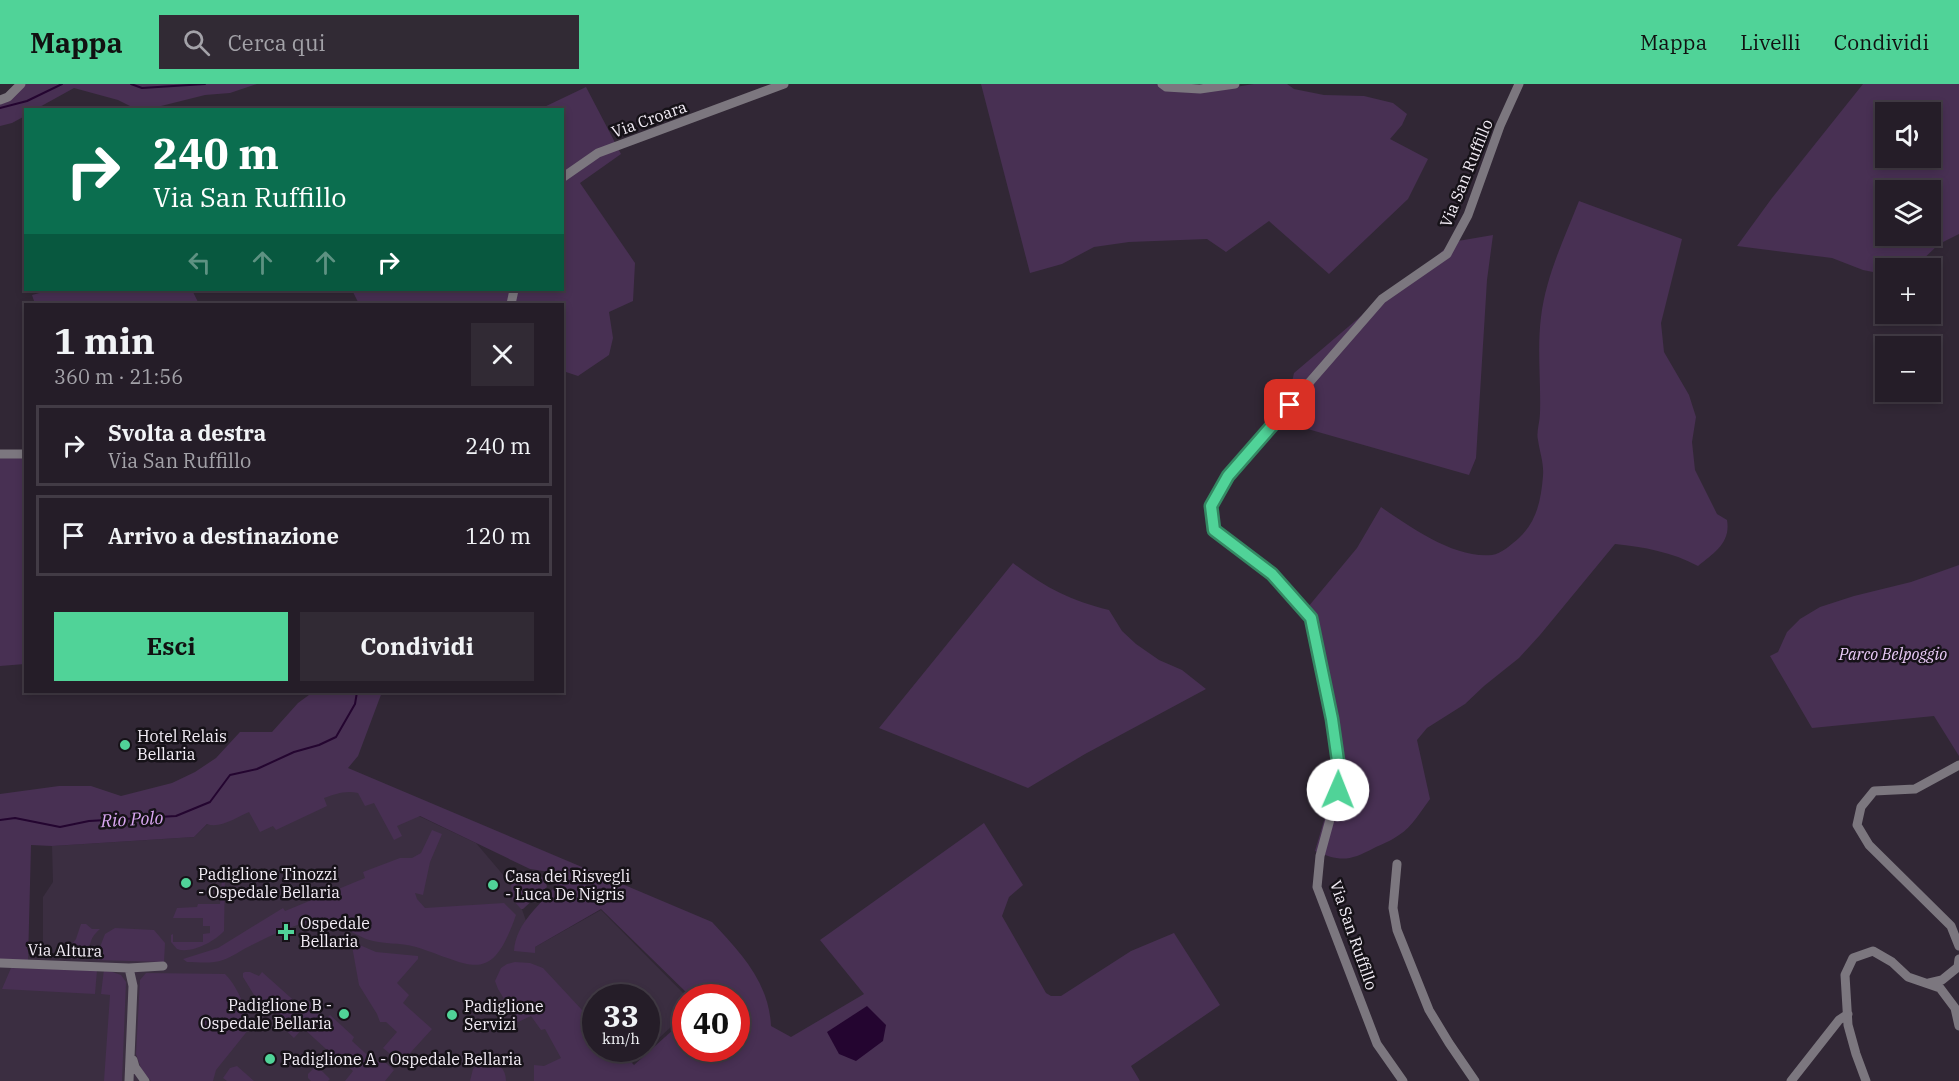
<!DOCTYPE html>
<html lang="it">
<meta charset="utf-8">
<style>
body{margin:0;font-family:"IBM Plex Serif",serif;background:#312a34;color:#f1f3f6;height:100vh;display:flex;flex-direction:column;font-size:22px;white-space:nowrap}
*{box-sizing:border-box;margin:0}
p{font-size:20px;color:#a3a2a8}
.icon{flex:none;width:33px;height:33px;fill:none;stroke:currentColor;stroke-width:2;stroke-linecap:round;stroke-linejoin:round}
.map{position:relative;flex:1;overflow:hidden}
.details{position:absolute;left:24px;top:219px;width:540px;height:390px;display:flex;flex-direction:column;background:#251d28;border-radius:0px;box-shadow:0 3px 9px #0003,0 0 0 2px #423b45}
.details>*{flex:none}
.top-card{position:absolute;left:24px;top:24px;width:540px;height:183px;border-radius:0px;box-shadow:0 3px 9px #0003,0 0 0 2px #423b45;background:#0b6e4f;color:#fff;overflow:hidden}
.controls{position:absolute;left:1875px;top:18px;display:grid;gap:12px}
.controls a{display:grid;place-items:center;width:66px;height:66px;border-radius:0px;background:#251d28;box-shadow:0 3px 9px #0003,0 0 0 2px #423b45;font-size:30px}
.speed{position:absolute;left:582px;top:900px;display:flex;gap:12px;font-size:30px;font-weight:700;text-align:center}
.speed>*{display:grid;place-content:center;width:78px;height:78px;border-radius:50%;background:#251d28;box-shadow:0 3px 9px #0003,0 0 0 2px #423b45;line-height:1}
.speed small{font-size:15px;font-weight:400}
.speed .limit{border:9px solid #d22;background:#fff;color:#111}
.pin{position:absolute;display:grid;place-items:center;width:51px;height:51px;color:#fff;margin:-26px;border-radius:12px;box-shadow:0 3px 9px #0006}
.me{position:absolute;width:66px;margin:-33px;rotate:1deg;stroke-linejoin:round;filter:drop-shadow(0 0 4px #0008)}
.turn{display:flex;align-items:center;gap:21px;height:126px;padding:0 30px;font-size:27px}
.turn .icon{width:78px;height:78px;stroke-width:2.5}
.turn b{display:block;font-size:42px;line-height:51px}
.lanes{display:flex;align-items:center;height:57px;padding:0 30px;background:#0003;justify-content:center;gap:30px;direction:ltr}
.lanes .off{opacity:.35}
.round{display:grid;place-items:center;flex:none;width:63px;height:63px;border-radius:0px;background:#312a34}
.headline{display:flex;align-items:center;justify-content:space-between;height:102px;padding:0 30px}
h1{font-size:36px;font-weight:700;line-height:45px}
.button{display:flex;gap:12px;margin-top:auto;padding:12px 30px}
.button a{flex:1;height:69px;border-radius:0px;background:#50d398;color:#111;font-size:24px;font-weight:700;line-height:69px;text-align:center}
.button a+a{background:#312a34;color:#f1f3f6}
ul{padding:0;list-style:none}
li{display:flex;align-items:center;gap:18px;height:81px;margin:0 12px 9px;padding:0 18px;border:3px solid #423b45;border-radius:0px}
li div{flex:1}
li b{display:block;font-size:22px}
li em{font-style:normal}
header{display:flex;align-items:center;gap:36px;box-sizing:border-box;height:84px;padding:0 30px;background:#50d398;color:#111}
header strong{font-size:28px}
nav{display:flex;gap:33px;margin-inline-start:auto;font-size:21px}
.search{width:420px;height:54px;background:#312a34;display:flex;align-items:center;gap:15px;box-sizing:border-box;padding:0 21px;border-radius:0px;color:#a3a2a8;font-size:22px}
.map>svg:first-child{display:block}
.built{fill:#3b2e41;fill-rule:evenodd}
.green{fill:#483053;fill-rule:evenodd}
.water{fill:#240530}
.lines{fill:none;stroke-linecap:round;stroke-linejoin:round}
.stream{stroke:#240530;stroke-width:2}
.minor{stroke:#7c777f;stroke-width:9}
.route-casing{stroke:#348963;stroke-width:15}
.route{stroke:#50d398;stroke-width:10}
.poi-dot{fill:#50d398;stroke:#161218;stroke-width:2}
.labels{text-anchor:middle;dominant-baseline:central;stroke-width:5;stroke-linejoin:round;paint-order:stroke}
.street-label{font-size:16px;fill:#f3edf6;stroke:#161218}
.park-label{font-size:16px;font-style:italic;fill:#eacbf8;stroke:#161218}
.poi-label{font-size:16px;fill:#f3edf6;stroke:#161218;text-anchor:start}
.water-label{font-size:18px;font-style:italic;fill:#dba8f3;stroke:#161218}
</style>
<header>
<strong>Mappa</strong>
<div class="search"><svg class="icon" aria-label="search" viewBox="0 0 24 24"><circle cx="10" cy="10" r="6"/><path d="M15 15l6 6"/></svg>Cerca qui</div>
<nav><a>Mappa</a><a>Livelli</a><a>Condividi</a></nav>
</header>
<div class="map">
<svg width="1959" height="997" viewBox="0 0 1959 997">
<rect width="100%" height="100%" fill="#312735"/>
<path class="built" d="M338,694L476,759L515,805L535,863L601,826L687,913L685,930L632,979L625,997H0V870H43V813L53,798L52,762L194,753L215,733ZM596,914H646V964H596Z"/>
<path class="green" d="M17,0H257L230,9L205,11L145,26L136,25L118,16L74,4L36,25L26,26L25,32L12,39L0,42V14Z
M981,0H1178L1210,7L1254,0H1287L1294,5L1324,11L1364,12L1393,19L1407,30L1402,41L1390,55L1428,75L1408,115L1329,190L1269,137L1226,168L1207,155L1129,158L1094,163L1062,180L1030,189Z
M1863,0H1959V150L1939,160L1917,181L1886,184L1885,188L1883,190L1863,186L1832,174L1737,162L1772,114ZM1886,28H1930V74H1886ZM1930,106V152H1886V106Z
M586,3L621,70L580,99L635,179L633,217L609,228L613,254L609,271L578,292L563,287L562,220H359L352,206H562V26L540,25Z
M1579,117L1682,155L1661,239L1664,268L1689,311L1696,333L1692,358L1695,386L1717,430L1727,436C1731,459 1714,469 1698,482C1672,468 1644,463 1615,460L1540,551L1519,574L1484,602L1465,620L1427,644L1417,656L1430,715C1421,727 1412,743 1399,751C1391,757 1382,760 1374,764C1350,777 1340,778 1315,767L1338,689L1321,565L1308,523L1357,464L1381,423C1410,443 1455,475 1492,471C1501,470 1512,460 1519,454C1537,437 1541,416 1543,392C1544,378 1540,370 1538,356C1536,348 1540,338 1540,329C1541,297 1537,265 1541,233C1546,192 1564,155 1579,117Z
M1493,151L1487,196L1476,374L1469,391L1283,338L1294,289L1368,226L1438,171L1452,158Z
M51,206H192L199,220H35L32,211Z
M26,368L25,580L0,582V369Z
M1013,479C1046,504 1069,516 1109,526L1122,547L1136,560L1159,576L1182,586L1206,605L1085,670L1028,704L879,644Z
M1959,481V672L1934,632L1812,644L1770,572L1778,568L1787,548L1800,535L1820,523L1854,512L1911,498Z
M313,608H382L358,672L348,684L712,838C740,868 769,898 771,942L791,953L864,910L820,856L984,739L1023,801L1009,813L1002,832L1046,909L1051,912H1061L1131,867L1174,849L1220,921L1131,982L1140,997H534V981L544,982L561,974L545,945L541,946L531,932L518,938L498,905L495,897L501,884L507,880L515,878L530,879L543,884L595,940L596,964L618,965L634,981L685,935L686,964H736V914L691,913L601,825L535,863V869L514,867C516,838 540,822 556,801L550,788L530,785L420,732L397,742L402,752L394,756L374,719L365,722L358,709C346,706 335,710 324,714L327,722L276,746L273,742L260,748L249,728C237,733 220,745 207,740L194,753L52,762L31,761L28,878L0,877V710L59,702H91L121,712L172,699L195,688L216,674L240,648H272L298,619Z
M432,746L442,750L430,778L423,811L415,809L417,815L425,824L504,819L516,831C491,903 473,881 416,863C400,858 382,861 366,855C350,848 335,836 315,837C295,839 266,854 248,863C240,867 232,873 223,876C212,880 198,878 187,878L183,875L218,864L283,824L285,827L365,794L363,788L400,774H412L421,769Z
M536,789L545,795L547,803L523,825H521L512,815L511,799L517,793Z
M225,792L224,847C214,858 191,870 177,865L171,858V851L173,850V858H203V850L210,849V842H203V834H173L177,824L197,823L198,820H220L222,793Z
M81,840H86L92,845H100C87,856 92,862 86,875L61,874L76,855Z
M115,844L154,846L165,859L164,878L95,876L105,850Z
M355,859L376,868L418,872V875L397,899L409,911L403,919L432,945L401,979L383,964L397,948L386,938H380L377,930L359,901L352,862Z
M11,884L97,886L95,910L2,905Z
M104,885L121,891L126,898L122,997H104L110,911L101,910Z
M245,888H250L259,892L262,888L300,922L306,915L326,935L330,931L354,953L352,957L376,979L381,975L394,986L385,997H345L353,987L333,970L320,985L330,995L328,997H311L308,994V990L324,974L322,971L326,969V965L303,944L294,954L278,939L281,935L266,920L262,924L243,893V889Z
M146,889L225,890C236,900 250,930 249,945L216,986L213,997H151L142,987L136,970L140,896Z
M483,977C496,976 506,983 506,997H470L473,985Z
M237,982L254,997H227L223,994L230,984Z"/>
<path class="water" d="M867,922L886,941L883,957L856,977L839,970L827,948Z"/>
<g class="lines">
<path class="stream" d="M131,0L142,4L205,0
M0,24L27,17L62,0
M0,736L15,734L60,743L89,737L176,732L210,718L230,691L257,685L294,668L319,661L336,653L355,620L357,608"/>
<path class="minor" d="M1162,0L1166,3L1200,5L1235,0
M0,16L8,13L21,0
M562,94L598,69L784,0
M511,220L514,206
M0,370H26
M1959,681L1915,705L1874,707L1861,723L1857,741L1869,761L1951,842L1959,862
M1397,780L1393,824L1397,846L1429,926L1449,959L1475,997
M0,879L129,884L163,882
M129,884L133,902L129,997
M1929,899L1942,896L1958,883L1959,875
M133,976L135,983L145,997
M1403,997L1377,960L1317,803L1320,772L1338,706V677L1329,614L1311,534L1272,490L1213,446L1211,421L1228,392L1382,215L1447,170L1468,131L1500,42L1519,0
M1791,997L1839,936L1848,930
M1866,997L1856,970L1848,941L1845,891L1853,874L1873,867L1892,878L1908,893L1940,904L1955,924L1959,942"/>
</g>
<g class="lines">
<g class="route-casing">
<path id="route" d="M1290,321L1228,392L1211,422L1214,446L1272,490L1311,534L1332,635L1338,677V706"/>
</g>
<use href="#route" class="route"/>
</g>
<g class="poi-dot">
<circle cx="125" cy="661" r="6"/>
<circle cx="186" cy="799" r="6"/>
<circle cx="493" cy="801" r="6"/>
<path d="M283 839h6v6h6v6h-6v6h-6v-6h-6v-6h6z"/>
<circle cx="344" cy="930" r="6"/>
<circle cx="452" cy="931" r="6"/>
<circle cx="270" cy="975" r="6"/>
</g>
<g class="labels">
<g class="street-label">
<text transform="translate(649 35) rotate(-20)">Via Croara</text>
<text transform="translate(1466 89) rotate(-68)">Via San Ruffillo</text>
<text transform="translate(1354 851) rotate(71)">Via San Ruffillo</text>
<text transform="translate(65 866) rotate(1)">Via Altura</text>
</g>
<g class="park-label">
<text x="1893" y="570">Parco Belpoggio</text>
</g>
<g class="poi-label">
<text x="137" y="652">Hotel Relais<tspan x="137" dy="18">Bellaria</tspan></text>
<text x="198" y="790">Padiglione Tinozzi<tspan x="198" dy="18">- Ospedale Bellaria</tspan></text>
<text x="505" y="792">Casa dei Risvegli<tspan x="505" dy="18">- Luca De Nigris</tspan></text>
<text x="300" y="839">Ospedale<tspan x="300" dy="18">Bellaria</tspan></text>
<text x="332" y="921" text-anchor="end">Padiglione B -<tspan x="332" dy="18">Ospedale Bellaria</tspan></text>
<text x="464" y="922">Padiglione<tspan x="464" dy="18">Servizi</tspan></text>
<text x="282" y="975">Padiglione A - Ospedale Bellaria</text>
</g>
<g class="water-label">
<text transform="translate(132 735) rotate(-3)">Rio Polo</text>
</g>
</g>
</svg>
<div class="controls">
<a><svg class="icon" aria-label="sound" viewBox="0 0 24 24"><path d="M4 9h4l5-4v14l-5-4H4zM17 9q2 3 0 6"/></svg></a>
<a><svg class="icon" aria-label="layers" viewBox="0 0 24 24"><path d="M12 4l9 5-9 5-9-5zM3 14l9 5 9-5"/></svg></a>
<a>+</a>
<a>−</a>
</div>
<div class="speed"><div>33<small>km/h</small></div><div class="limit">40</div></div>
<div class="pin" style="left:1290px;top:321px;background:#d93025"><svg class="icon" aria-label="arrive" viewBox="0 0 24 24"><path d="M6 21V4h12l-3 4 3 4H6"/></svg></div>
<svg class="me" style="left:1338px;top:706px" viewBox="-20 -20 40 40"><circle r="19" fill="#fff"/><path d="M0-13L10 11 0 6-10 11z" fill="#50d398"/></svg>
<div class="top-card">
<div class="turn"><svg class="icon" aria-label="right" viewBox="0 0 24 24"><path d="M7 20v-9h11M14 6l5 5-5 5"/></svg><div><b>240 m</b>Via San Ruffillo</div></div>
<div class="lanes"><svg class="icon off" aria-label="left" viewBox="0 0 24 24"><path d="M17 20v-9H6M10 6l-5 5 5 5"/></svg><svg class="icon off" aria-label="ahead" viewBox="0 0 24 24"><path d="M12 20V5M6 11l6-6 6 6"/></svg><svg class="icon off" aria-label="ahead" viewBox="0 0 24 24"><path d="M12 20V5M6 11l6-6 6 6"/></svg><svg class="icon" aria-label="right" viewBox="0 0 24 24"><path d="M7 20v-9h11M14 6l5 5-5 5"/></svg></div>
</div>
<section class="details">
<div class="headline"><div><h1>1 min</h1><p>360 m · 21:56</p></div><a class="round"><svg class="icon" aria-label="close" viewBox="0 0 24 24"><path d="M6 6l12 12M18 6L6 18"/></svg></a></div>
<ul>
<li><svg class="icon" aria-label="right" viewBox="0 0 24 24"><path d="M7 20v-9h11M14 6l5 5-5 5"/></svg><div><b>Svolta a destra</b><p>Via San Ruffillo</p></div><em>240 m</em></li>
<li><svg class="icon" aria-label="arrive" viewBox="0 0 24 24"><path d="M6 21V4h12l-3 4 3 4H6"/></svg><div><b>Arrivo a destinazione</b></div><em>120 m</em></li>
</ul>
<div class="button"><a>Esci</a><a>Condividi</a></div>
</section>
</div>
